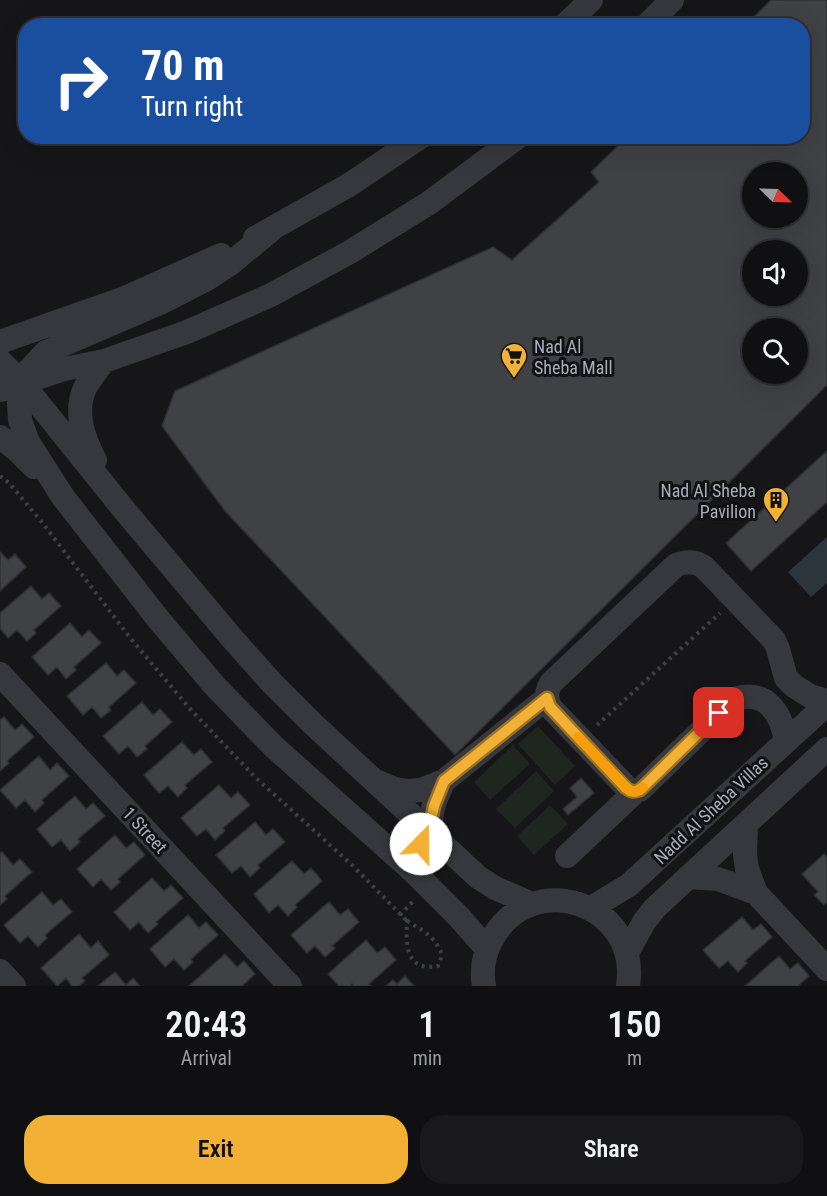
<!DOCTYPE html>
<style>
body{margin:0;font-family:"Roboto Condensed",sans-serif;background:#19191b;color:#f1f3f6;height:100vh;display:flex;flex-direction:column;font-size:22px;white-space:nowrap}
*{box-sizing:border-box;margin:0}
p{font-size:20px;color:#9c9d9f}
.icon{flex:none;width:33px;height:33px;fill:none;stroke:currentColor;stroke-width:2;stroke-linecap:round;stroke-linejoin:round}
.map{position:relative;height:986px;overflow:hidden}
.details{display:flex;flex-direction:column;background:#101012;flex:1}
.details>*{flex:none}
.banner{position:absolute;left:18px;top:18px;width:792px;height:126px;border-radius:24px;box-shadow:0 6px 24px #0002,0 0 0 2px #303032;background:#1a4fa0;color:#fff;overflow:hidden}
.needle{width:39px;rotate:113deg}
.buttons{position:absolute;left:742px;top:162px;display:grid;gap:12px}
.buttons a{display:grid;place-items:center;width:66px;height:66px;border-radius:50%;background:#101012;box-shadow:0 6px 24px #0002,0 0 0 2px #303032;font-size:30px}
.pin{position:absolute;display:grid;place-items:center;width:51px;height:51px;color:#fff;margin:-26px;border-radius:12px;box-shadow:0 3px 9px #0006}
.me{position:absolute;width:66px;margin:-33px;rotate:22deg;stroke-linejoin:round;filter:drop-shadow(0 0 4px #0008)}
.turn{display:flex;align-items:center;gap:21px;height:126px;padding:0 24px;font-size:27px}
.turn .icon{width:78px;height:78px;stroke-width:2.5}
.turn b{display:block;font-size:42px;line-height:51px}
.eta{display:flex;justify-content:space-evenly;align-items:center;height:102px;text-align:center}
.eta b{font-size:36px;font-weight:600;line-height:42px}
.button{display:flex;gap:12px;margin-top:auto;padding:12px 24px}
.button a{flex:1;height:69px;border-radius:24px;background:#f2b134;color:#111;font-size:24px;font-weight:600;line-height:69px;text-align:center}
.button a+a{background:#19191b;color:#f1f3f6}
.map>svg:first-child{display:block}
.green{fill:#1e261f}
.water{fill:#2c353c}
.building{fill:#404145;stroke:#303034;stroke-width:1.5;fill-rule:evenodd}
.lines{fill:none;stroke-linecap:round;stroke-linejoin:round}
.path{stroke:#3d3f44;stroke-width:4;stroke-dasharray:3 4.5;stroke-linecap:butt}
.minor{stroke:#37383d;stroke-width:24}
.route-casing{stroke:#9d7322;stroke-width:15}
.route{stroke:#f2b134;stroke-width:10}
.slow{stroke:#f59e0b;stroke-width:10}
.labels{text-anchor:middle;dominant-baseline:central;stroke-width:6;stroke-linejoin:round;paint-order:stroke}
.poi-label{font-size:18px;fill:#a8adb8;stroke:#111113;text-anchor:start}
.street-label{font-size:18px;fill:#a8adb8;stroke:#111113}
</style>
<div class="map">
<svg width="827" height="986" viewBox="0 0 827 986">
<rect width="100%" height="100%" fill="#161618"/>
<path class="green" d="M538,726L575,766L555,785L518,744Z
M513,745L530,764L490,800L474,782Z
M536,771L554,791L515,828L496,809Z
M550,805L568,824L534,855L517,836Z"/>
<path class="water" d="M827,537V583L811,597L788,572Z"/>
<path class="building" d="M771,0H827V385L455,755L225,511L162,426L175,391L493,247L512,260L599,182L591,172L628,136H802V26H745ZM753,172H798V218H753ZM753,250H798V296H753ZM753,328H798V374H753Z
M827,451V502L751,571L726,543Z
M0,552L8,560L15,554L26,567L0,591Z
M31,586L42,599L49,593L61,606L34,630L36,633L27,641L17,630L8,638L0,628V613Z
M70,623L82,637L89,630L101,643L74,667L76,670L66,679L57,667L48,675L32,657Z
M106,663L117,676L124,670L136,683L109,707L111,710L101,718L92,707L83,715L67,696Z
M142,702L153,715L160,709L172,722L145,746L147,749L137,757L128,746L119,754L103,736Z
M4,717L15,730L22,724L34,737L7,761L9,763L0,771V720Z
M182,742L194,755L201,749L212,762L185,785L187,788L178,797L168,786L159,793L144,775Z
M39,756L50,770L57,763L69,776L42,800L44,803L35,812L25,800L16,808L0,790Z
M581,778L594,793L568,815L563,809L577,797L570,788Z
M219,785L231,798L238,792L250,805L223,828L225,831L215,840L206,829L197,836L181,818Z
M75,796L86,809L93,803L105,816L78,839L80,842L70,851L61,840L52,847L37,829Z
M255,822L266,835L273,829L285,842L258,865L260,868L250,877L241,866L232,873L216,855Z
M115,835L126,848L134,842L145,855L118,879L120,882L111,890L101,879L93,887L77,869Z
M2,852L13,865L20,859L32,872L5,896L7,899L0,905V853Z
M824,854L827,857V902L824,905L814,895L818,892L802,874Z
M292,861L304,874L311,868L322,881L295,905L297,907L288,916L278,905L269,913L254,894Z
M152,878L164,891L171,885L183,898L156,922L158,924L148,933L139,922L130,930L114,912Z
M42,892L53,905L61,899L72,912L45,935L47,938L38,947L28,936L20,943L4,925Z
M329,902L340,915L348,909L359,922L332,946L335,948L325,957L315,946L307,953L291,935Z
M188,915L199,928L206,922L218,935L191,959L193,962L184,970L174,959L165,967L150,949Z
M742,917L753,930L761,924L772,937L745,961L747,963L738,972L728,961L719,968L703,950Z
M79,934L91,948L98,941L109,955L82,978L85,981L79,986H72L66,978L57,986L41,968Z
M366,940L377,953L385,947L396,960L369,984L371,986H354L352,984L350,986H339L328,974Z
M225,954L237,967L244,961L255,974L242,986H189Z
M779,956L790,969L798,963L809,976L798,986H745Z
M115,972L126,985L133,978L140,986H98Z
M405,976L414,986H386L393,980L397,984Z"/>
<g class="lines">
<path class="path" d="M0,476L9,483L41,521L131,639L191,710L255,777L352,865L407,921
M597,725L720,613
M400,915L414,900
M407,921C422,930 436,937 442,955L438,966C405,972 406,944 407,921Z"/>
<path class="minor" d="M564,26L591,0
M646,26L672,0
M270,231L230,264L207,279L160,303L46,352L28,371L22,383L19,403L20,420L28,442L63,497L159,620L214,685L273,746L414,872L459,917L487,949
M255,238L349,185L422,136
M0,342L125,298L221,255
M0,361L22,383L125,511L231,637L271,682L313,724L478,877L495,888L532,904
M0,390L64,369L104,361L187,332L271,295L350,252L429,203L519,136
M0,437L17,450L34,467
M95,460C83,438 74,412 85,388C90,378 98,369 104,361
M0,674L290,986
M786,741C781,712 766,689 734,699L640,790L630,791L550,707C546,697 546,692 551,683L676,565C687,561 694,561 704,567L774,640L778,649L786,678L794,686L810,696L827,701
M378,782L395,789L408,791L421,790L444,781L547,698
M746,824L745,854L747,869L756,893L827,969
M395,854C424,856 429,831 433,808C435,799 440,790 444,781
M567,856L635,792
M688,877L718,879L756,893
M591,908L629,885L827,704
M627,953L644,922L655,908L827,749
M0,971L14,986
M484,986C481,971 484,955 491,941C530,866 641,903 628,986"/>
</g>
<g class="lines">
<g class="route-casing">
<path id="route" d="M421,844L429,831L434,806L444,781L547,698L550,707L626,788C631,792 634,792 640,790L719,713"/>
</g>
<use href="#route" class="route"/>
<path class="slow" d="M578,737L630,791L635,792L643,787"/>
</g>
<defs>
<g id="supermarket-pin" transform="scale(1.35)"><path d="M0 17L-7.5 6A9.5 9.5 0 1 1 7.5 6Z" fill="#f2b134" stroke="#111113"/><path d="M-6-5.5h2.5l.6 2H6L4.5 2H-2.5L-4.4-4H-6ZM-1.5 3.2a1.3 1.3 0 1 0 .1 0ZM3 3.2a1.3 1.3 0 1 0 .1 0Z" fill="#111"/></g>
<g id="building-pin" transform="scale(1.35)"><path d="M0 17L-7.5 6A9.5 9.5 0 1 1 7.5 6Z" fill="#f2b134" stroke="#111113"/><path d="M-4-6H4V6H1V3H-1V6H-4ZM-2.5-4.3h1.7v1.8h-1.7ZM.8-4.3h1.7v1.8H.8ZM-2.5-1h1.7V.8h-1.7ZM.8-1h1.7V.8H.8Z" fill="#111"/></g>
</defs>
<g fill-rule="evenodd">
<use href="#supermarket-pin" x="514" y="356"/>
<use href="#building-pin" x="776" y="500"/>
</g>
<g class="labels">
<g class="poi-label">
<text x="534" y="346">Nad Al<tspan x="534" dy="21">Sheba Mall</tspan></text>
<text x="756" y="490" text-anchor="end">Nad Al Sheba<tspan x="756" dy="21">Pavilion</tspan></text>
</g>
<g class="street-label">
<text transform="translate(711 810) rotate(-43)">Nadd Al Sheba Villas</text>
<text transform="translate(145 830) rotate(47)">1 Street</text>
</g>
</g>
</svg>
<div class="buttons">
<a><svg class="needle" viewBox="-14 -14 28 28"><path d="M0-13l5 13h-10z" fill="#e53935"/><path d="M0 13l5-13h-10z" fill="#9c9d9f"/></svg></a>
<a><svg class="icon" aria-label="sound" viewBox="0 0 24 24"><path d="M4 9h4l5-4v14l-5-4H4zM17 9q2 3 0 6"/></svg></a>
<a><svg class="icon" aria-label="search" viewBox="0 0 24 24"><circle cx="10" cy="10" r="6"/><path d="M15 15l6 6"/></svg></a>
</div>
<div class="pin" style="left:719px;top:713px;background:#d93025"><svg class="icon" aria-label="arrive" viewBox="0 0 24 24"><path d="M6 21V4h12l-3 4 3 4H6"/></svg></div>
<svg class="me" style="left:421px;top:844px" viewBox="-20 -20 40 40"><circle r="19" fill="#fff"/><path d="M0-13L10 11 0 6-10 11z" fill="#f2b134"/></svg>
<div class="banner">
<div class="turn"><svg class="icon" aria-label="right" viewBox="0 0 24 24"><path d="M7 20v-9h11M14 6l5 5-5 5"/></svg><div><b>70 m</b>Turn right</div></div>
</div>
</div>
<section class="details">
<div class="eta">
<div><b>20:43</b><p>Arrival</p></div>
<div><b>1</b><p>min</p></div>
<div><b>150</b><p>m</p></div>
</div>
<div class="button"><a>Exit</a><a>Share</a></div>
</section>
